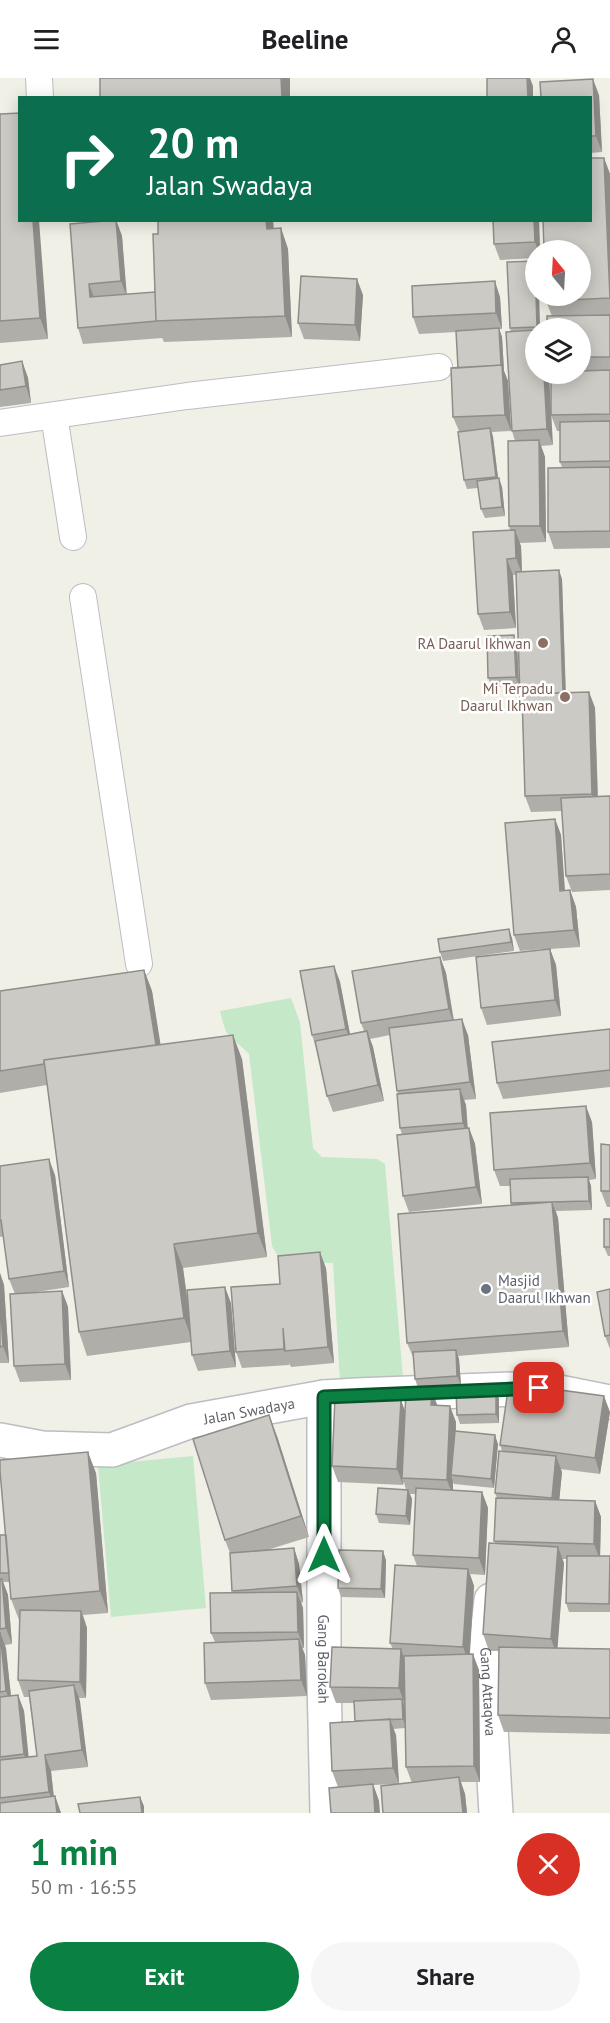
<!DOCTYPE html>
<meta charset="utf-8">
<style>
body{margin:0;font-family:"PT Sans",sans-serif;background:#f6f6f6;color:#202124;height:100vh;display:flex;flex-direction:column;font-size:22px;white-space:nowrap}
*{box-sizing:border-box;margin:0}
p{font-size:20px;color:#757577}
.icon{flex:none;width:33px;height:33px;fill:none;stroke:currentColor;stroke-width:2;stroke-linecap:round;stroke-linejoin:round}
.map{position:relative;height:1735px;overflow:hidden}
.drawer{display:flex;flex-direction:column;background:#fff;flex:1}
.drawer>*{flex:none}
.banner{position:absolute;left:18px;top:18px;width:574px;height:126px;border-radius:0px;box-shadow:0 3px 15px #0003;background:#0b6e4f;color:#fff;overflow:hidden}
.needle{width:39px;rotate:342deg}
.controls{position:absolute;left:525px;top:162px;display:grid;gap:12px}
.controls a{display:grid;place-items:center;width:66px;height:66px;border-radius:50%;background:#fff;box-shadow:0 3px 15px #0003;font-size:30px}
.pin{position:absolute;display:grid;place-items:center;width:51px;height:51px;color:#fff;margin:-26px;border-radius:12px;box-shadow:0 3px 9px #0006}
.me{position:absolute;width:66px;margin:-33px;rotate:0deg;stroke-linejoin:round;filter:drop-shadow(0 0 4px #0008)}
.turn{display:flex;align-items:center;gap:21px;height:126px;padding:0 30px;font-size:27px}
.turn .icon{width:78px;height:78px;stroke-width:2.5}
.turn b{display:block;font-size:42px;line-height:51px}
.round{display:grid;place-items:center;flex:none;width:63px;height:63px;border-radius:32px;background:#f6f6f6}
.head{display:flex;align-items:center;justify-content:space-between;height:102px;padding:0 30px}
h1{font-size:36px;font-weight:700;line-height:45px;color:#0b8043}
.button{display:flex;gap:12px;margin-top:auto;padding:12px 30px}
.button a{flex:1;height:69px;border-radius:36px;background:#0b8043;color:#fff;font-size:24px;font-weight:700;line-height:69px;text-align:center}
.button a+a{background:#f6f6f6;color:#202124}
header{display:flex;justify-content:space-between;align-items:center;height:78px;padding:0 30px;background:#fff;font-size:27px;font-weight:700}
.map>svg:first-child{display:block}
.green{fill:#c4e8c8}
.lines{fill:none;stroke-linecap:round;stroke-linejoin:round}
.lane-casing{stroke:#bbbdc2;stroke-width:28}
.street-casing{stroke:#bbbdc2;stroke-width:36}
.lane{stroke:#fff;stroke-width:26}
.street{stroke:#fff;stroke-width:33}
.wall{fill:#afaea9;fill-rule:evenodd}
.shaded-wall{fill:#8f8d89}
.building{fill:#cccac4;stroke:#8f8d89;stroke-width:1.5}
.route-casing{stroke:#07532c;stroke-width:15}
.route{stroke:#0b8043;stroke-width:10}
.education-dot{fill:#8d6e63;stroke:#fff;stroke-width:2}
.worship-dot{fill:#6b7280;stroke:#fff;stroke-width:2}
.labels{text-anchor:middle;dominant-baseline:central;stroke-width:5;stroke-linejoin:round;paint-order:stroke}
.education-label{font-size:15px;fill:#785e54;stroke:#fff;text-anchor:end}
.worship-label{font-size:15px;fill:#5b616d;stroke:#fff;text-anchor:start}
.street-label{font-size:15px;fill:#5e6167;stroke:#fff}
</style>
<header><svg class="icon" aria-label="menu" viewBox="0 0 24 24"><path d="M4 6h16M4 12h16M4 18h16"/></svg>Beeline<svg class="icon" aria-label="person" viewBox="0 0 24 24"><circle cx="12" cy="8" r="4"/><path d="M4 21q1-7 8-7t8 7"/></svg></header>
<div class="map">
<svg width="610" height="1735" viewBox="0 0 610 1735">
<rect width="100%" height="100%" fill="#f1f0e7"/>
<path class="green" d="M291,920L300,944L313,1070L322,1079L377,1081L385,1086L403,1300L340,1304L333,1185H282L272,1168L249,976C229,955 228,966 220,933Z
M193,1378L206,1530L111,1539L98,1387Z"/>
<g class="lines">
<g class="lane-casing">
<path id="lane" d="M39,0L40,20
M54,337L73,459
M0,345L187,318L439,289
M83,519L139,886"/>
</g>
<g class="street-casing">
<g id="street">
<path id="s1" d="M324,1319V1601L327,1735"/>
<path id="s2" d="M0,1362L42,1370L112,1372L191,1343L324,1319L357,1317L539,1310L610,1324"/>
<path id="s3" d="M491,1522L486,1566L496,1735"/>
</g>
</g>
<use href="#lane" class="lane"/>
<use href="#street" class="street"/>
</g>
<path class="wall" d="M599,17L602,74L591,75V20Z
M0,36L48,261L0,265Z
M604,80L610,96V470L554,471L548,454L562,389L560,384V353H557L551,337L580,296V250L552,238L546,223Z
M116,142L122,158L126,216L155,214L158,156V143L153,142H273L274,150H281L288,171L292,259L164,264L162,260L83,266L78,250L70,146Z
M493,142H539L540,172H536V180L500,182L494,166Z
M363,217L360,263L304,261L298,245Z
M539,218L540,250H536V296L553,367L541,368L545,379L546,464L519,465L521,468L522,494L562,501L566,615L589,614L595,630L598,718H610V812L572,814L566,798L562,733L531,734L525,718L522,625L520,619L516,497H513L516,550L484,552L478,536L510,452L509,448L515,363L512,353L511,254L510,250Z
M500,219L502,251H499L502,259L504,293L508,303L511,353L492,354L493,359L498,400L502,409L505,438L485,440L481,431L478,410L467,411L464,402L459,353L453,339L458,290L456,254L419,256L413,239Z
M22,283L28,300L31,325L0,329V287Z
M514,557L517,566L519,608L492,609L488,600Z
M555,741L561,757L565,813L570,812L576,829L580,869L550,871L556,887L561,938L487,947L481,930L544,871L520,873L514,857Z
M512,860L514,873L443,883L440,874Z
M440,879L446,895L454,942L468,957L476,1021L464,1022L466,1027L468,1050H469L475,1066L482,1126L409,1134L403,1118L402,1057L400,1050L398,1016L390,957L370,961L373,969L384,1023L333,1034L327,1018L317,972L312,957L334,888L340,904L350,956L364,953L361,945Z
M144,892L152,913L160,967L242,981L267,1179L183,1190L188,1226L231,1225L236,1289L198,1293L192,1277L191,1264L87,1278L79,1254L47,1007L0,1015V913Z
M610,951V1009L503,1021L497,1005Z
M592,1044L596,1101L589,1102L591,1108L592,1132L556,1133L558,1140L569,1269L458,1278L459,1281L461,1307L418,1310L415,1301L414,1281L407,1265L511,1127L510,1108H500L494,1092Z
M610,1067V1129H607L601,1113Z
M0,1088L55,1097L69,1209L30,1215L62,1213L68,1229L71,1302L20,1304L14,1288L15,1216L9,1201L4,1158L0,1159Z
M610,1141V1178H608L604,1169Z
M326,1190L334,1285L291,1289L289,1285V1287L242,1290L236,1274L280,1206Z
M0,1195L4,1207L9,1285H0Z
M610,1211V1271L605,1258Z
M499,1321V1345L460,1346L457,1337Z
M401,1322L405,1333L437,1327L456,1344V1353L498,1366L494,1410L454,1406L453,1404V1412L482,1414L488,1430L485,1497L470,1496L474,1508L470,1576L479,1592L480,1704H461L465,1716L467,1735H383L412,1705L406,1689L405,1650L393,1651L396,1657L399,1706L373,1707L379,1723L354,1708L338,1709L332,1693L355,1643L354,1625H336L330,1609L393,1571L390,1565L417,1488L413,1477L416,1416H410L412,1421L410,1447L379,1445L376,1436L406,1412L404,1404L403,1407L338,1404L332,1388Z
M610,1334L600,1396L560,1391L562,1394L559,1422L595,1423L601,1439L600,1478L610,1479V1534H569L566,1525L567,1481H562L564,1485L557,1570L610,1571V1656L504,1654L498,1637L499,1573H489L483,1556L495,1465L497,1420L495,1415L502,1373L500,1367Z
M277,1358L309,1459L267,1472L294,1470L299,1486L303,1524L301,1525L303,1530L304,1570H302L305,1577L307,1618L211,1622L205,1605L215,1564L211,1555L233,1515L230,1475L225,1462Z
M96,1395L108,1535L83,1537L87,1550L86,1620H79L88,1689L51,1693L54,1719L55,1718L61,1735H0V1457H6ZM3,1504H10L11,1521L19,1542H20L18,1602L24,1619H29L37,1678L28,1679L24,1633L18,1617H11L5,1567L12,1566L8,1517Z
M386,1482L385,1520L341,1519L338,1510Z"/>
<path class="shaded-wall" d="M281,0H290V20H282Z
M527,0H530L533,8V20H528Z
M593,1L599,17L602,74L596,58Z
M604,80L610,96V209Z
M33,142H39L48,261L40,240Z
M116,142L122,158L127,219L121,203Z
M266,142H273L274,172L267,151Z
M534,142H539L540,172H538L535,164Z
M281,150L288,171L292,259L285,238Z
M357,201L363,217L360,263L355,247Z
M495,203L500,219L502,251L496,235Z
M89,206L95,222L90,219Z
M536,218H539L540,250H538L537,249Z
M499,250L502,259L504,293L508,303L511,353L505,337Z
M22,283L28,300L31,325L26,308Z
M544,296H549L553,367L547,351Z
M490,350L493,359L499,408L496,399Z
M539,362L545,379L546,464L540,448Z
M499,400L502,409L505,438L502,429Z
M515,452L521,468L522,496L516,480Z
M507,481L513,497L516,550L510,534Z
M559,492L562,501L566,627L563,618Z
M514,557L517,566L519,608L516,599Z
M589,614L595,630L598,732L592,716Z
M555,741L561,757L566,830L560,813Z
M570,812L576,829L580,869L574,852Z
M509,851L512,860L514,873L511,864Z
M550,871L556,887L561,938L555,922Z
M440,879L446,895L454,947L449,931Z
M334,888L340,904L352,967L346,951Z
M144,892L152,913L164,988L156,967Z
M462,941L468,957L476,1021L470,1004Z
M367,953L373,969L384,1023L378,1007Z
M233,957L242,981L267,1179L258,1155Z
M460,1011L466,1027L468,1061L463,1045Z
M586,1028L592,1044L596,1101L590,1085Z
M469,1050L475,1066L482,1126L476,1109Z
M49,1081L55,1097L69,1209L64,1193Z
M588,1099L591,1108L592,1132L589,1123Z
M552,1124L558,1140L569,1269L563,1253Z
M174,1166L183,1190L193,1264L184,1240Z
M320,1174L326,1190L334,1285L328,1269Z
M0,1195L4,1207L9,1285L3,1268L0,1218Z
M225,1209L231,1225L236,1289L230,1273Z
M62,1213L68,1229L71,1302L65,1286Z
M456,1272L459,1281L461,1307L457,1298Z
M496,1312L499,1321V1345L496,1336Z
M432,1313L438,1329L431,1327Z
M604,1318L610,1334L600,1396L595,1380Z
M401,1322L407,1339L402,1400L403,1407L397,1391Z
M450,1328L456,1344L454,1398L451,1397L453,1404V1418L447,1402Z
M269,1337L277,1358L309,1459L301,1438Z
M495,1357L498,1366L494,1410L491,1401Z
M88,1374L96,1395L108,1535L100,1513Z
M556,1378L562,1394L558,1436L552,1420Z
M408,1412L412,1421L410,1447L406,1438Z
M482,1414L488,1430L485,1497L479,1480Z
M595,1423L601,1439L600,1482L594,1466Z
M558,1469L564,1485L557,1577L551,1561Z
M294,1470L299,1486L303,1524L297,1508Z
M383,1473L386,1482L385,1520L381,1511Z
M468,1491L474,1508L469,1585L463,1569Z
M2,1501L8,1517L12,1566L6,1550Z
M297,1514L303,1530L304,1570L298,1554Z
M81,1533L87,1550L86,1620L80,1604Z
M0,1554L6,1570L12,1629L6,1613Z
M299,1561L305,1577L307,1618L301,1602Z
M401,1571L406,1587L405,1627L399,1610Z
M473,1576L479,1592L480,1704L474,1688Z
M74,1607L80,1623L88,1689L82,1672Z
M18,1617L24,1633L30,1692L24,1676Z
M402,1621L405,1630L406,1650L403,1641Z
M390,1641L396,1657L399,1706L393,1690Z
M45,1677L51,1693L55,1731L49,1714Z
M459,1699L465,1716L467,1735H463Z
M373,1706L379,1723L380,1735H375Z
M55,1718L61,1735H57Z
M140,1719L144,1728V1735H142Z"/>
<path class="building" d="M100,0H281L282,20H100Z
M487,0H527L528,20H487Z
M593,1L596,58H591V20H541L540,4Z
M20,35V142H33L40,240L0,243V36Z
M591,80H604L610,220L546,223V218H580V172H544L543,142H591Z
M116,142L121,203L89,206L90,219L155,214L156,243H157L78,250L70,146Z
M158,142H266L267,151L281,150L285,238L156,243L153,156H158Z
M493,142H534L535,164L494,166Z
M535,183L537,249L510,250L507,184Z
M301,198L357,201L355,247L298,245Z
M495,203L496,235L413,239L412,208Z
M610,237V279H580V250H547V238Z
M499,250L501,287L458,290L456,253Z
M536,252V296H544L547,351L512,353L506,254Z
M22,283L26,308L0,312V287Z
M502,287L505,337L453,339L451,290Z
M610,292V336L551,337V296H580V293Z
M610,343V383L560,384V344Z
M490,350L496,399L464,402L458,354Z
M539,362L540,448H509L508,363Z
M610,389V453L548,454V390Z
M499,400L502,429L481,431L477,403Z
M515,452L516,480L507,481L510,534L478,536L473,454Z
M559,492L563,615L522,616V619H520L516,494Z
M514,557L516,599L488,600L487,558Z
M589,614L592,716L525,718L522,616Z
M610,718V796L566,798L561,720Z
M555,741L560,813L570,812L574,852L514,857L505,745Z
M509,851L511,864L440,874L438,861Z
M550,871L555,922L481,930L476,879Z
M440,879L449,931L361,945L352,893Z
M334,888L346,951L312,957L300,893Z
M144,892L156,967L44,982V986L0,993V913Z
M462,941L470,1004L397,1013L389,950Z
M610,951V992L497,1005L492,964Z
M367,953L378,1007L327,1018L315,963Z
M233,957L258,1155L174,1166L184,1240L79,1254L44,982Z
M460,1011L463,1045L400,1050L397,1016Z
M586,1028L590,1085L494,1092L490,1035Z
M469,1050L476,1109L403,1118L397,1057Z
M601,1066L610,1067V1113H601Z
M49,1081L64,1193L9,1201L1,1142H0V1088Z
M588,1099L589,1123L511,1125L510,1101Z
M552,1124L563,1253L407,1265L398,1136Z
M604,1141H610V1169H604Z
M320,1174L328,1269L285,1273L283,1250L284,1271L236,1274L231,1209L280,1206L278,1178Z
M225,1209L230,1273L192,1277L187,1212Z
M610,1211V1257L605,1258L597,1214Z
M62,1213L65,1286L14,1288L10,1216Z
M0,1218L3,1268L0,1269Z
M456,1272L457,1298L415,1301L413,1274Z
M509,1305L604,1318L595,1380L500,1367Z
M406,1312L432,1313L431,1327L450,1328L447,1402L402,1400Z
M496,1312V1336L457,1337L456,1313Z
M335,1319L401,1322L397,1391L332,1388Z
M269,1337L301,1438L225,1462L193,1361Z
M455,1353L495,1357L491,1401L451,1397Z
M499,1373L556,1378L552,1420L495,1415Z
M88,1374L100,1513L11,1521L0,1393V1382Z
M378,1410L408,1412L406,1438L376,1436Z
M416,1410L482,1414L479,1480L413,1477Z
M496,1420L595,1423L594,1466L494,1463Z
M0,1457H6L9,1495H0Z
M489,1465L558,1469L551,1561L483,1556Z
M294,1470L297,1508L232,1513L230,1475Z
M339,1472L383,1473L381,1511L338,1510Z
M567,1478H610L609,1526L566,1525Z
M395,1487L468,1491L463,1569L390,1565Z
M0,1501H2L6,1550L0,1551Z
M297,1514L298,1554L211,1555L210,1515Z
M20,1532L81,1533L80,1604L18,1602Z
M0,1554L6,1613L0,1614Z
M299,1561L301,1602L205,1605L204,1565Z
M332,1569L401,1571L399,1610L330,1609Z
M499,1569L610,1571V1640L498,1637Z
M473,1576L474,1688L406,1689L404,1578Z
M74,1607L82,1672L45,1677L49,1714L0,1720V1682L37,1678L29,1613Z
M18,1617L24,1676L0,1679V1619Z
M402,1621L403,1641L355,1643L354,1623Z
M390,1641L393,1690L332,1693L330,1645Z
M459,1699L463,1735H383L381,1708Z
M373,1706L375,1735H331L329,1710Z
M55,1718L57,1735H0V1725Z
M140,1719L142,1735H80L78,1726Z"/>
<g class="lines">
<g class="route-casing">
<path id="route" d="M324,1477V1319L539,1310"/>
</g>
<use href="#route" class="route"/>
</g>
<g class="education-dot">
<circle cx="543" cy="565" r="6"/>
<circle cx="565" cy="619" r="6"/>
</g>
<circle class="worship-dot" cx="486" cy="1211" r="6"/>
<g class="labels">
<g class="education-label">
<text x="531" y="565">RA Daarul Ikhwan</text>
<text x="553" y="610">Mi Terpadu<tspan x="553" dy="17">Daarul Ikhwan</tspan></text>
</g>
<g class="worship-label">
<text x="498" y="1202">Masjid<tspan x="498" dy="17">Daarul Ikhwan</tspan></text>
</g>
<g class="street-label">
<text stroke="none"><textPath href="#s2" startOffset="256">Jalan Swadaya</textPath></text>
<text stroke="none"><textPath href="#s1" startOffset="262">Gang Barokah</textPath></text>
<text stroke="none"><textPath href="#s3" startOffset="92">Gang Attaqwa</textPath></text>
</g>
</g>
</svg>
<div class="controls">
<a><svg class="needle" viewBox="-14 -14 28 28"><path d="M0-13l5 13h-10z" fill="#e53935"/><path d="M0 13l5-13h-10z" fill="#757577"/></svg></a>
<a><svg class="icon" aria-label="layers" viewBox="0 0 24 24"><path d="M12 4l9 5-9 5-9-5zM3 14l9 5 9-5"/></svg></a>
</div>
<div class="pin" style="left:539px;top:1310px;background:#d93025"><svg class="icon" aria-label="arrive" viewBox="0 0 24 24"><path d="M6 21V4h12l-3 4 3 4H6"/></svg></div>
<svg class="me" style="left:324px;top:1477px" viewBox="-20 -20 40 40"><path d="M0-17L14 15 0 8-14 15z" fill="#0b8043" stroke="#fff" stroke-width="4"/></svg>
<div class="banner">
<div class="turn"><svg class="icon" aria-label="right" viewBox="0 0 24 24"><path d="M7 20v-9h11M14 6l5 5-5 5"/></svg><div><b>20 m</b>Jalan Swadaya</div></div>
</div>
</div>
<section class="drawer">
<div class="head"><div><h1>1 min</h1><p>50 m · 16:55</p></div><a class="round" style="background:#d93025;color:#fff"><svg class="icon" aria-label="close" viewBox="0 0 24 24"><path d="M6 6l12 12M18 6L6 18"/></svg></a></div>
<div class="button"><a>Exit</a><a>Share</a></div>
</section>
